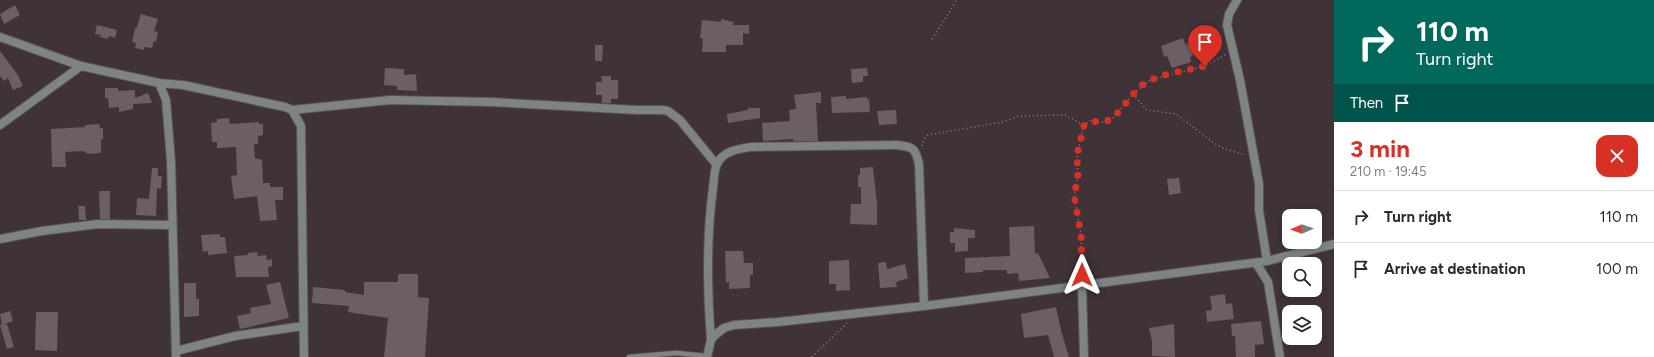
<!DOCTYPE html>
<meta charset="utf-8">
<style>
body{margin:0;font-family:Figtree,sans-serif;background:#f7f7f7;color:#2b2b33;height:100vh;display:flex;flex-direction:column;font-size:15px;white-space:nowrap}
*{box-sizing:border-box;margin:0}
p{font-size:13px;color:#7c7c81}
.icon{flex:none;width:22px;height:22px;fill:none;stroke:currentColor;stroke-width:2;stroke-linecap:round;stroke-linejoin:round}
.map{position:relative;flex:1;overflow:hidden}
.details{display:flex;flex-direction:column;background:#fff;width:320px}
.details>*{flex:none}
.banner{background:#00695c;color:#fff;overflow:hidden}
.needle{width:26px;rotate:268deg}
.tools{position:absolute;left:1282px;top:209px;display:grid;gap:8px}
.tools a{display:grid;place-items:center;width:40px;height:40px;border-radius:8px;background:#fff;box-shadow:0 2px 6px #0003;font-size:20px}
.pin{position:absolute;display:grid;place-items:center;width:34px;height:34px;color:#fff;margin:-41px -17px;border-radius:50% 50% 50% 0;rotate:-45deg;box-shadow:0 0 4px #0007}
.pin .icon{rotate:45deg}
.me{position:absolute;width:44px;margin:-22px;rotate:0deg;stroke-linejoin:round;filter:drop-shadow(0 0 3px #0008)}
.turn{display:flex;align-items:center;gap:14px;height:84px;padding:0 16px;font-size:18px}
.turn .icon{width:52px;height:52px;stroke-width:2.5}
.turn b{display:block;font-size:28px;line-height:34px}
.then{display:flex;align-items:center;height:38px;padding:0 16px;background:#0003;gap:8px;font-size:15px}
.round{display:grid;place-items:center;flex:none;width:42px;height:42px;border-radius:12px;background:#f7f7f7}
.summary{display:flex;align-items:center;justify-content:space-between;height:68px;padding:0 16px}
h1{font-size:24px;font-weight:700;line-height:30px;color:#d93025}
ul{padding:0;list-style:none}
li{display:flex;align-items:center;gap:12px;height:52px;padding:0 16px;border-top:1px solid #e1e1e2}
li div{flex:1}
li b{display:block;font-size:15px}
li em{font-style:normal}
main{display:flex;flex:1;min-height:0}
.map>svg:first-child{display:block}
.building{fill:#6b5e64}
.lines{fill:none;stroke-linecap:round;stroke-linejoin:round}
.lane-casing{stroke:#5c5155;stroke-width:6}
.street-casing{stroke:#5c5155;stroke-width:10}
.path{stroke:#8d8387;stroke-width:1.5;stroke-dasharray:1 3;stroke-linecap:butt}
.lane{stroke:#7d8483;stroke-width:4.5}
.street{stroke:#7d8483;stroke-width:8}
.route{stroke:#d93025;stroke-width:7;stroke-dasharray:0 12.6}
</style>
<main>
<div class="map">
<svg width="1334" height="357" viewBox="0 0 1334 357">
<rect width="100%" height="100%" fill="#3f3338"/>
<path class="building" d="M15,5L20,15L4,24L0,14Z
M141,14L158,19L154,31L158,32L156,42L154,41L152,48L144,47V50L135,48L136,43L132,42L135,29L137,27Z
M721,19L734,22L733,25H749V34L743,33V45H726V52H702L703,39L700,38L702,20L721,22Z
M97,25L117,30L115,38L109,36L108,39L100,37L101,35L95,34Z
M1183,38L1185,44L1187,43L1190,49L1193,56L1190,57L1191,62L1172,68L1167,56L1164,57L1161,46Z
M595,45H603L602,61H595Z
M0,51L18,75L23,86L13,90L8,78L4,81L0,76Z
M385,68L404,69V75L416,74L417,91L397,90V86L384,85Z
M867,68L868,76H863V82L852,83L851,69Z
M601,76H611V80H618V99H611V103H602V95H596V82H602Z
M105,88H118V91L135,90V98L148,93L152,103L133,104V109L119,112V107L109,108L108,98H105Z
M821,92V103H816L818,141H793V139L763,141L762,123L790,121L789,110L796,109L794,95Z
M846,96V99L867,97V99H869L870,112L832,113L831,97Z
M748,108H760V118L728,123L727,114L748,110Z
M896,110L897,124L879,125L877,111Z
M229,118L230,124L259,122V124H263V135L258,136V144H254L255,158L262,160L263,183H270V187H283V200H275L277,220L260,221L257,196L234,199L231,176L237,175L236,147L217,148V142H212L211,123L217,122V119Z
M99,124L100,128H103V139H101V153L88,154L83,151L65,152L66,167H52L51,129L85,127V125Z
M873,167L877,204V225L850,224L851,204H861V187H858V175H860V168Z
M152,168H158V176H162L161,189L157,188L156,216L136,215L137,198L149,199Z
M1179,178L1181,193L1169,195L1167,179Z
M99,191H110V219H100Z
M78,206H85L86,220H79Z
M1034,226L1035,254L1038,253L1050,278L1019,281L1018,273L1007,274V270H983V272L965,273V258L1010,256L1009,227Z
M954,228L975,230V238H968V251L955,252V243H950V232H954Z
M220,234V237H225L227,253L208,255V251L203,252L201,235Z
M725,251H743L744,263H753V275H750V288L729,289V282L726,283Z
M257,252L258,256L266,255L267,260L272,259V266L268,267L269,277H236L234,256L248,255V253Z
M849,260L850,290L836,291V284H829V261Z
M886,262L887,269L905,264L908,278L896,282L897,287L880,288L878,263Z
M398,274H418V297L429,298L425,357H384L388,318L348,312L349,306L312,303L313,287L345,290V292L364,295V282H398Z
M280,282L289,318L240,329L237,316L251,313L250,308L271,304L266,285Z
M184,283H196V299H199V316L184,317Z
M1225,294L1226,304L1232,303L1234,319L1207,322L1206,311L1212,310L1210,296Z
M1056,307L1061,330L1069,357H1054L1048,335L1024,338L1021,314Z
M10,311L13,321L2,325L0,314Z
M36,312H58L57,351L35,350Z
M1261,321L1264,344L1255,345V357H1236L1235,336H1232L1231,324Z
M7,324L14,347L7,349L0,325Z
M1174,324L1175,357L1152,356V341L1149,328Z"/>
<g class="lines">
<g class="lane-casing">
<path id="lane" d="M629,357L676,353L707,356"/>
</g>
<g class="street-casing">
<path id="street" d="M1237,0L1229,14L1227,25L1240,80L1259,184V210L1267,261
M0,37L81,66L159,83L166,100L171,161L176,357
M159,83L183,85L285,107L292,110L301,126L304,357
M292,110L390,100L491,102L637,110H663L668,111L680,120L716,164
M0,125L81,66
M0,239L42,231L98,224L172,225
M1256,263L1268,282L1280,357
M1082,286L1084,357
M711,340C707,289 706,239 713,188C714,181 714,170 717,164C723,151 738,149 751,147L896,145C913,147 915,147 919,164L924,306
M176,351L235,336L303,326
M707,357L711,340L715,335L724,328L734,325L778,322L924,306L1267,261L1334,244"/>
</g>
<path class="path" d="M932,39L957,0
M1133,94L1147,110L1176,114L1214,143L1223,148L1245,155
M922,146L924,139L928,135L1003,122L1019,116L1065,115L1084,125
M1082,276L1081,235L1074,195L1078,178L1077,155L1084,125L1090,121L1102,122L1112,119L1133,94L1150,80L1205,66L1225,55
M812,357L847,323"/>
<use href="#lane" class="lane"/>
<use href="#street" class="street"/>
</g>
<g class="lines">
<path class="route" d="M1082,275L1081,235L1074,195L1078,178L1077,155L1084,125C1094,118 1105,125 1112,118C1123,109 1130,96 1141,86C1155,74 1186,71 1205,66"/>
</g>
</svg>
<div class="tools">
<a><svg class="needle" viewBox="-14 -14 28 28"><path d="M0-13l5 13h-10z" fill="#e53935"/><path d="M0 13l5-13h-10z" fill="#7c7c81"/></svg></a>
<a><svg class="icon" aria-label="search" viewBox="0 0 24 24"><circle cx="10" cy="10" r="6"/><path d="M15 15l6 6"/></svg></a>
<a><svg class="icon" aria-label="layers" viewBox="0 0 24 24"><path d="M12 4l9 5-9 5-9-5zM3 14l9 5 9-5"/></svg></a>
</div>
<div class="pin" style="left:1205px;top:66px;background:#d93025"><svg class="icon" aria-label="arrive" viewBox="0 0 24 24"><path d="M6 21V4h12l-3 4 3 4H6"/></svg></div>
<svg class="me" style="left:1082px;top:275px" viewBox="-20 -20 40 40"><path d="M0-17L14 15 0 8-14 15z" fill="#d93025" stroke="#fff" stroke-width="4"/></svg>
</div>
<section class="details">
<div class="banner">
<div class="turn"><svg class="icon" aria-label="right" viewBox="0 0 24 24"><path d="M7 20v-9h11M14 6l5 5-5 5"/></svg><div><b>110 m</b>Turn right</div></div>
<div class="then">Then<svg class="icon" aria-label="arrive" viewBox="0 0 24 24"><path d="M6 21V4h12l-3 4 3 4H6"/></svg></div>
</div>
<div class="summary"><div><h1>3 min</h1><p>210 m · 19:45</p></div><a class="round" style="background:#d93025;color:#fff"><svg class="icon" aria-label="close" viewBox="0 0 24 24"><path d="M6 6l12 12M18 6L6 18"/></svg></a></div>
<ul>
<li><svg class="icon" aria-label="right" viewBox="0 0 24 24"><path d="M7 20v-9h11M14 6l5 5-5 5"/></svg><div><b>Turn right</b></div><em>110 m</em></li>
<li><svg class="icon" aria-label="arrive" viewBox="0 0 24 24"><path d="M6 21V4h12l-3 4 3 4H6"/></svg><div><b>Arrive at destination</b></div><em>100 m</em></li>
</ul>
</section>
</main>
